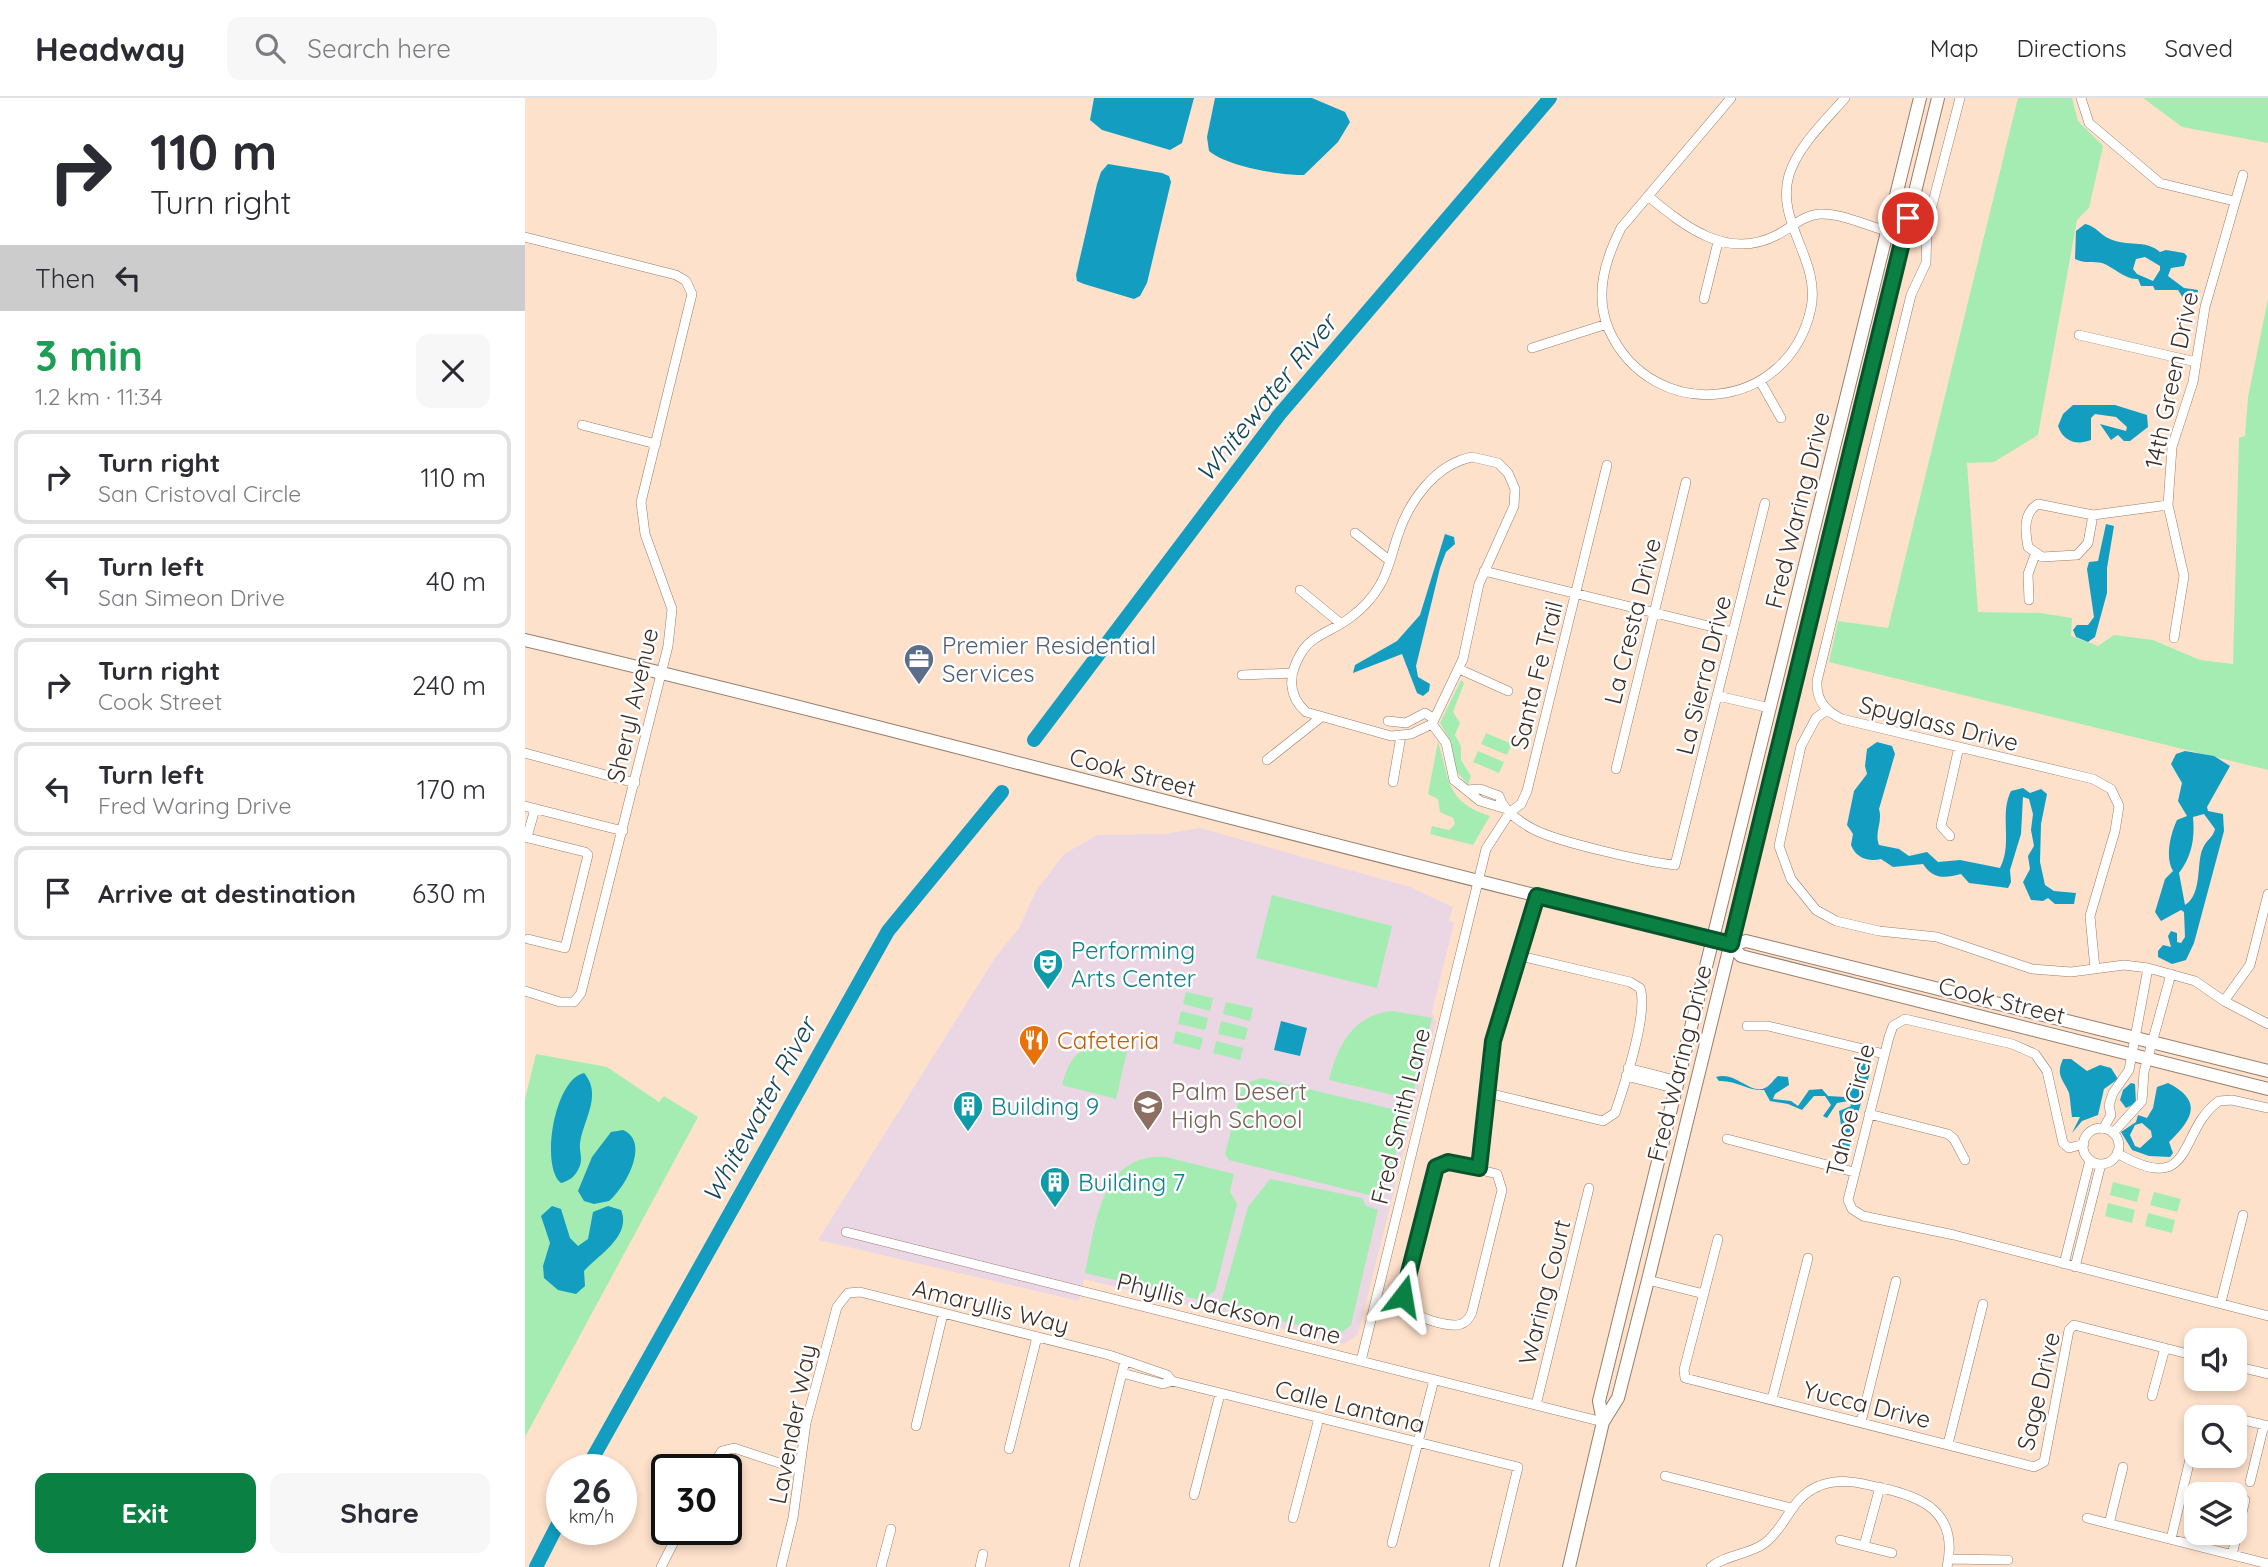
<!DOCTYPE html>
<meta charset="utf-8">
<style>
body{margin:0;font-family:Quicksand,sans-serif;background:#f7f7f7;color:#2b2b33;height:100vh;display:flex;flex-direction:column;font-size:26px;white-space:nowrap}
*{box-sizing:border-box;margin:0}
p{font-size:23px;color:#7c7c81}
.icon{flex:none;width:38px;height:38px;fill:none;stroke:currentColor;stroke-width:2;stroke-linecap:round;stroke-linejoin:round}
.map{position:relative;flex:1;overflow:hidden}
.sheet{display:flex;flex-direction:column;background:#fff;width:525px}
.sheet>*{flex:none}
.guide{background:#fff;color:#2b2b33;overflow:hidden}
.fabs{position:absolute;left:1659px;top:1230px;display:grid;gap:14px}
.fabs a{display:grid;place-items:center;width:63px;height:63px;border-radius:14px;background:#fff;box-shadow:0 4px 10px #0003;font-size:35px}
.speed{position:absolute;left:21px;top:1356px;display:flex;gap:14px;font-size:35px;font-weight:700;text-align:center}
.speed>*{display:grid;place-content:center;width:91px;height:91px;border-radius:50%;background:#fff;box-shadow:0 4px 10px #0003;line-height:1}
.speed small{font-size:18px;font-weight:400}
.speed .limit{border:4px solid #111;border-radius:10px;background:#fff;color:#111}
.pin{position:absolute;display:grid;place-items:center;width:60px;height:60px;color:#fff;margin:-30px;border:4px solid #fff;border-radius:50%;box-shadow:0 2px 7px #0007}
.me{position:absolute;width:77px;margin:-38px;rotate:14deg;stroke-linejoin:round;filter:drop-shadow(0 0 5px #0008)}
.turn{display:flex;align-items:center;gap:24px;height:147px;padding:0 35px;font-size:32px}
.turn .icon{width:91px;height:91px;stroke-width:2.5}
.turn b{display:block;font-size:49px;line-height:60px}
.then{display:flex;align-items:center;height:66px;padding:0 35px;background:#0003;gap:14px;font-size:26px}
.round{display:grid;place-items:center;flex:none;width:74px;height:74px;border-radius:14px;background:#f7f7f7}
.headline{display:flex;align-items:center;justify-content:space-between;height:119px;padding:0 35px}
h1{font-size:42px;font-weight:700;line-height:52px;color:#1e9e55}
.primary-button{display:flex;gap:14px;margin-top:auto;padding:14px 35px}
.primary-button a{flex:1;height:80px;border-radius:14px;background:#0b8043;color:#fff;font-size:28px;font-weight:700;line-height:80px;text-align:center}
.primary-button a+a{background:#f7f7f7;color:#2b2b33}
ul{padding:0;list-style:none}
li{display:flex;align-items:center;gap:21px;height:94px;margin:0 14px 10px;padding:0 21px;border:4px solid #e1e1e2;border-radius:14px}
li div{flex:1}
li b{display:block;font-size:26px}
li em{font-style:normal}
header{display:flex;align-items:center;gap:42px;box-sizing:border-box;height:98px;padding:0 35px;background:#fff;border-bottom:2px solid #e1e1e2}
header strong{font-size:33px}
nav{display:flex;gap:38px;margin-inline-start:auto;font-size:24px}
.search{width:490px;height:63px;background:#f7f7f7;display:flex;align-items:center;gap:18px;box-sizing:border-box;padding:0 24px;border-radius:14px;color:#7c7c81;font-size:26px}
main{display:flex;flex:1;min-height:0}
.map>svg:first-child{display:block}
.education{fill:#ebd6e4}
.green{fill:#a5ecb3}
.water{fill:#129dc1;fill-rule:evenodd}
.lines{fill:none;stroke-linecap:round;stroke-linejoin:round}
.river{stroke:#129dc1;stroke-width:14}
.street-casing{stroke:#987e6a;stroke-width:10}
.secondary-casing{stroke:#987e6a;stroke-width:14}
.street{stroke:#fff;stroke-width:9}
.secondary{stroke:#fff;stroke-width:12}
.route-casing{stroke:#07532c;stroke-width:18}
.route{stroke:#0b8043;stroke-width:12}
.labels{text-anchor:middle;dominant-baseline:central;stroke-width:5;stroke-linejoin:round;paint-order:stroke}
.street-label{font-size:24px;fill:#3b2f27;stroke:#fff}
.service-label{font-size:24px;fill:#4e5e75;stroke:#fff;text-anchor:start}
.culture-label{font-size:24px;fill:#0d838f;stroke:#fff;text-anchor:start}
.food-label{font-size:24px;fill:#c56008;stroke:#fff;text-anchor:start}
.education-label{font-size:24px;fill:#785e54;stroke:#fff;text-anchor:start}
.water-label{font-size:26px;font-style:italic;fill:#134656;stroke:#fff}
</style>
<header>
<strong>Headway</strong>
<div class="search"><svg class="icon" aria-label="search" viewBox="0 0 24 24"><circle cx="10" cy="10" r="6"/><path d="M15 15l6 6"/></svg>Search here</div>
<nav><a>Map</a><a>Directions</a><a>Saved</a></nav>
</header>
<main>
<section class="sheet">
<div class="guide">
<div class="turn"><svg class="icon" aria-label="right" viewBox="0 0 24 24"><path d="M7 20v-9h11M14 6l5 5-5 5"/></svg><div><b>110 m</b>Turn right</div></div>
<div class="then">Then<svg class="icon" aria-label="left" viewBox="0 0 24 24"><path d="M17 20v-9H6M10 6l-5 5 5 5"/></svg></div>
</div>
<div class="headline"><div><h1>3 min</h1><p>1.2 km · 11:34</p></div><a class="round"><svg class="icon" aria-label="close" viewBox="0 0 24 24"><path d="M6 6l12 12M18 6L6 18"/></svg></a></div>
<ul>
<li><svg class="icon" aria-label="right" viewBox="0 0 24 24"><path d="M7 20v-9h11M14 6l5 5-5 5"/></svg><div><b>Turn right</b><p>San Cristoval Circle</p></div><em>110 m</em></li>
<li><svg class="icon" aria-label="left" viewBox="0 0 24 24"><path d="M17 20v-9H6M10 6l-5 5 5 5"/></svg><div><b>Turn left</b><p>San Simeon Drive</p></div><em>40 m</em></li>
<li><svg class="icon" aria-label="right" viewBox="0 0 24 24"><path d="M7 20v-9h11M14 6l5 5-5 5"/></svg><div><b>Turn right</b><p>Cook Street</p></div><em>240 m</em></li>
<li><svg class="icon" aria-label="left" viewBox="0 0 24 24"><path d="M17 20v-9H6M10 6l-5 5 5 5"/></svg><div><b>Turn left</b><p>Fred Waring Drive</p></div><em>170 m</em></li>
<li><svg class="icon" aria-label="arrive" viewBox="0 0 24 24"><path d="M6 21V4h12l-3 4 3 4H6"/></svg><div><b>Arrive at destination</b></div><em>630 m</em></li>
</ul>
<div class="primary-button"><a>Exit</a><a>Share</a></div>
</section>
<div class="map">
<svg width="1743" height="1469" viewBox="0 0 1743 1469">
<rect width="100%" height="100%" fill="#fee1cb"/>
<path class="education" d="M675,730L885,789L928,809L924,823L929,825L907,914L911,925L833,1236L819,1246L559,1181L554,1203L293,1142L470,860L494,830L511,793L539,756L572,737L639,736Z"/>
<path class="green" d="M1493,0H1547L1553,23L1578,48L1564,110L1552,122L1513,337L1469,364L1442,365L1453,514L1516,515L1547,520L1546,538L1573,548L1589,537L1628,542L1675,562L1708,566L1714,340L1720,338L1723,299L1743,201V672L1304,564L1313,523L1363,530Z
M1618,0H1743V45L1657,29Z
M936,582L939,585L928,614L935,625L930,637L936,648V662L946,678L943,687L929,670L923,639L915,625Z
M961,635L987,646L982,657L956,646Z
M913,644C925,683 921,704 965,718L948,747L905,736L907,728L924,732L930,726L928,720L915,714L913,701L903,696Z
M953,653L979,664L974,675L948,664Z
M747,797L867,828L852,890L731,860Z
M661,894L688,900L685,913L658,906Z
M701,904L728,910L725,923L698,916Z
M656,913L683,920L680,932L653,926Z
M867,913L907,920L888,995L881,1000L804,982C813,947 828,917 867,913Z
M696,923L723,930L720,942L693,936Z
M651,933L678,940L675,952L648,945Z
M586,941L604,945L591,1001L537,987C546,954 555,951 586,941Z
M691,943L718,950L715,962L688,955Z
M11,956L82,969L134,1004L139,998L173,1019L0,1339V1001Z
M737,980L884,1015L856,1100L704,1062L700,1056L718,986Z
M641,1059L709,1076L705,1093L712,1106L690,1193L675,1202L560,1175C571,1127 575,1054 641,1059Z
M745,1081L837,1100L841,1108L853,1112L826,1227L813,1237L695,1208L723,1109Z
M1588,1084L1615,1091L1612,1104L1585,1097Z
M1629,1094L1656,1101L1652,1114L1625,1107Z
M1583,1105L1610,1112L1607,1125L1580,1118Z
M1623,1115L1650,1122L1647,1135L1620,1128Z"/>
<path class="water" d="M569,0H669L657,45L645,52L577,32L565,22Z
M690,0H787L820,14L825,24L813,44L779,77C757,78 701,68 684,53L682,39Z
M583,66L637,75L644,78L646,84L622,185L615,198L609,201L559,186L552,183L551,177L572,86L576,74Z
M1560,126C1571,128 1575,137 1585,141C1602,149 1620,141 1635,154L1641,152L1659,155L1662,158L1659,168L1646,170L1643,178L1659,190L1673,192L1671,203L1658,200L1653,192H1630L1628,188H1616L1613,181C1600,182 1589,169 1577,165C1569,163 1560,166 1550,161L1551,133ZM1620,159L1635,168V172L1628,183L1612,176L1608,171L1611,161Z
M1548,307H1590L1622,317L1623,329L1605,343H1599L1593,337L1586,342L1575,326L1601,333L1602,329L1591,319L1570,316L1566,320V342C1551,348 1538,343 1533,328L1538,316Z
M1581,426L1589,428L1582,470V495L1570,539L1563,544L1551,539L1548,532L1552,527H1563L1569,519L1562,471L1564,464L1573,463Z
M920,436L929,439L930,446L921,454L915,470L891,568L893,579L905,586L904,593L898,598L892,595L877,556L828,575L830,567L872,543L895,517Z
M1352,644L1367,648L1370,656L1354,711C1358,724 1349,734 1354,747L1374,751L1384,758L1402,754L1413,764L1435,762L1475,770C1488,745 1474,717 1486,693L1498,690L1505,695L1516,691L1522,696L1516,726L1515,764L1520,787L1529,793L1551,795L1549,806H1530L1523,800L1518,803L1506,802L1498,784L1505,771L1503,758L1509,748L1506,732L1508,716L1504,701L1498,699L1496,736L1485,772L1486,784L1483,790L1444,785L1436,776C1421,780 1408,782 1398,766L1368,769L1356,761C1343,764 1331,760 1326,747L1328,736L1322,727L1329,693L1342,676L1340,668L1342,651Z
M1660,653L1689,658L1705,668L1682,709L1683,713L1698,716L1699,733L1669,845L1661,862L1647,866L1633,859V853L1638,847L1646,849L1643,838L1646,833L1652,835V844L1656,845L1660,839L1659,814L1656,812L1636,823L1630,814L1640,781L1648,773C1640,760 1645,737 1652,722L1662,718L1653,703L1657,685L1646,666L1651,656ZM1679,716L1690,731C1688,740 1681,742 1678,750C1671,763 1678,796 1660,807L1654,775C1667,758 1670,740 1668,719Z
M756,923L782,930L775,958L749,952Z
M1538,961H1546L1562,973L1575,967L1586,970L1593,981L1579,991L1573,1017L1557,1023L1547,1035L1555,1019H1547C1546,1013 1545,999 1544,995C1539,982 1530,978 1538,961Z
M1335,962L1345,966L1346,971L1325,1042V1056L1321,1060L1313,1054L1317,1034L1314,1013L1326,1008L1324,1003L1312,1005L1302,1020L1298,1018L1306,1007L1300,998H1289L1277,1012L1263,1006L1245,1003L1239,992C1222,993 1212,982 1194,983L1191,979C1211,973 1225,997 1240,990C1245,988 1249,981 1253,978L1263,979L1264,987L1250,996L1248,1001L1266,1003L1273,1008L1284,992L1297,991L1303,998L1320,999Z
M59,975C78,997 58,1022 55,1045C54,1054 59,1062 53,1072C49,1079 44,1083 36,1085C15,1069 29,981 59,975Z
M1606,985L1610,986L1611,1005L1601,1010L1595,1002L1598,992Z
M1643,985C1679,1003 1667,1022 1644,1044L1648,1055L1645,1059L1624,1058L1607,1052L1596,1034L1611,1024L1613,1017L1622,1020L1628,1010L1632,989ZM1617,1025L1626,1033L1627,1039L1615,1050L1610,1048L1605,1037L1610,1027Z
M98,1032C126,1044 100,1090 84,1103L69,1106L59,1103L53,1093L67,1059L86,1034Z
M27,1108L36,1111L45,1140L53,1148L63,1141L68,1114L83,1108L96,1112C107,1138 73,1157 59,1173L60,1188L51,1196L33,1192L19,1180L18,1168L25,1145L16,1118Z"/>
<g class="lines">
<path class="river" d="M509,642L754,317L1025,0
M61,1372L363,833L477,694
M11,1469L37,1418"/>
<g class="street-casing">
<path id="street" d="M1206,0L1096,130C1080,162 1069,197 1084,232C1128,328 1264,314 1286,210C1296,162 1250,124 1264,77C1273,48 1300,23 1320,0
M1435,0L1402,127L1401,165L1386,197L1292,583C1291,602 1300,613 1317,621L1568,681L1586,691L1594,708L1590,733L1565,818L1570,871
M1556,0L1564,25L1635,85L1709,103
M1123,98C1159,128 1202,163 1252,137C1266,130 1278,117 1295,116C1316,115 1342,128 1362,133
M0,139L151,177L161,183L167,196L116,404L120,436L147,511L143,548L56,895L49,904H35L0,893
M1179,201L1193,144
M1554,237L1671,264
M1007,250L1082,226
M1235,283L1256,320
M57,327L131,346
M947,359L973,365L983,375L990,391L989,408L954,486L938,561L907,626L886,636L866,638L781,614C763,598 763,578 775,557C786,536 809,533 826,519C837,511 848,499 855,487C864,472 867,454 873,437C884,403 911,366 947,359Z
M1568,417L1563,445L1552,457L1517,459L1503,449C1500,433 1498,415 1513,406L1568,417L1643,407
M830,435L865,463
M959,473L1208,534
M775,492L815,525
M1504,502L1503,476L1510,457
M1649,540L1659,478L1643,407L1647,349L1668,284L1680,209L1718,77
M934,571L983,593
M717,577L768,575
M1193,598L1245,610
M1302,612L1291,620L1276,648L1254,748L1266,781L1291,812L1311,823L1354,833L1412,839L1507,871L1546,874L1599,867L1623,870L1670,883L1699,903L1743,926
M863,623L881,625L900,615L909,621
M907,626L921,645L929,682L955,703L978,710
M0,655L110,685
M742,662L795,620
M1091,671L1161,384
M868,684L876,638
M942,692L955,691L974,698C978,712 995,724 1008,731C1032,744 1121,764 1150,767L1240,405
M0,708L98,733
M1425,738L1416,728L1434,649
M0,739L60,754L63,757L40,850L3,841
M2,739L10,711
M1699,903L1725,867L1743,796
M1222,928H1243L1359,956
M1103,970L1154,983
M1101,978L1152,991
M963,995L1078,1023L1090,1015C1099,988 1124,915 1115,890L1105,884L995,858
M1344,1016L1423,1036L1429,1041L1440,1062
M1558 1048a18 18 0 1 1 36 0a18 18 0 1 1-36 0Z
M1578,1031L1586,1017L1584,1007L1588,995L1604,972L1623,870
M1588,1035L1617,1003L1619,974L1646,876
M1202,1041L1329,1074
M1559,1046L1544,1050L1538,1045L1522,973L1510,956L1487,946L1380,921L1368,928L1364,939L1323,1102L1327,1111L1338,1118L1429,1137L1743,1218
M1592,1055C1671,1101 1652,1032 1694,1003L1707,1002L1743,1010
M923,1064L972,1076L977,1092L947,1214C945,1219 942,1224 936,1226C924,1231 883,1217 878,1206L908,1077L911,1069Z
M954,1070L968,943L1011,798
M321,1134L1078,1324
M1193,1141L1159,1272L1160,1280L1509,1369L1519,1364L1544,1232L1549,1227L1671,1258
M1539,1166L1565,1062
M1550,1169L1576,1066
M1123,1182L1179,1196
M1696,1204L1718,1117
M836,1263L961,751L985,714L996,706L1002,693L1082,367
M1710,1268L1743,1276
M597,1275L638,1286L647,1283
M1627,1298L1640,1250
M1247,1301L1283,1160
M1011,1307L1064,1090
M1677,1320L1685,1315L1707,1320
M1710,1320L1743,1328
M1336,1324L1371,1183
M391,1328L418,1216
M1423,1346L1458,1206
M484,1351L512,1239
M185,1372L197,1353L209,1350L275,1372
M1140,1378L1266,1410
M1725,1384L1739,1327
M669,1397L695,1296
M768,1420L794,1320
M1562,1420L1743,1466
M1584,1426L1598,1369
M1646,1441L1671,1336
M1315,1442L1367,1455
M867,1445L909,1282
M1339,1448L1355,1389
M1707,1457L1720,1402
M1424,1461L1483,1462
M136,1469L155,1432
M256,1469L268,1420L281,1325L312,1209L323,1195L335,1194L584,1257L642,1277L647,1283L993,1369L969,1469
M356,1469L366,1431
M455,1469L458,1456
M549,1469L600,1263
M1186,1469C1202,1456 1224,1457 1240,1445C1262,1428 1266,1399 1294,1388C1313,1380 1333,1384 1352,1389C1397,1398 1434,1414 1422,1469"/>
</g>
<g class="secondary-casing">
<path id="secondary" d="M0,542C398,636 791,746 1189,841L1206,847L1216,858L1743,991
M1206,847L1221,843L1743,973
M1078,1324L1074,1303L1395,0
M1044,1469L1078,1324L1093,1300L1123,1182L1413,0"/>
</g>
<use href="#street" class="street"/>
<use href="#secondary" class="secondary"/>
</g>
<g class="lines">
<g class="route-casing">
<path id="route" d="M878,1198L911,1069L923,1064L954,1070L968,943L1012,798L1206,846L1383,120"/>
</g>
<use href="#route" class="route"/>
</g>
<defs>
<g id="office-pin" transform="scale(1.575)"><path d="M0 17L-7.5 6A9.5 9.5 0 1 1 7.5 6Z" fill="#5c6f8a" stroke="#fff"/><path d="M-6-3h4V-5.5h4V-3h4V5H-6ZM-1-4.5V-3h2v-1.5ZM-6 0V1H6V0Z" fill="#fff"/></g>
<g id="theatre-pin" transform="scale(1.575)"><path d="M0 17L-7.5 6A9.5 9.5 0 1 1 7.5 6Z" fill="#0f9aa8" stroke="#fff"/><path d="M-5-5.5Q0-4 5-5.5V0Q5 5 0 6Q-5 5-5 0ZM-3.3-2.5H-1v1.5H-3.3ZM1-2.5H3.3v1.5H1ZM-2.8 1Q0 5.5 2.8 1Z" fill="#fff"/></g>
<g id="restaurant-pin" transform="scale(1.575)"><path d="M0 17L-7.5 6A9.5 9.5 0 1 1 7.5 6Z" fill="#e8710a" stroke="#fff"/><path d="M-5-6h1v4h1v-4h1v4h1v-4h1v5L-1.5 .5V6h-2V.5L-5-1ZM5-6V6H3V1.5H1.5Q1.5-4 5-6Z" fill="#fff"/></g>
<g id="school-pin" transform="scale(1.575)"><path d="M0 17L-7.5 6A9.5 9.5 0 1 1 7.5 6Z" fill="#8d6e63" stroke="#fff"/><path d="M0-5L7-2L0 1L-7-2ZM-4 1L0 2.5L4 1V4Q0 6-4 4Z" fill="#fff"/></g>
<g id="building-pin" transform="scale(1.575)"><path d="M0 17L-7.5 6A9.5 9.5 0 1 1 7.5 6Z" fill="#0f9aa8" stroke="#fff"/><path d="M-4-6H4V6H1V3H-1V6H-4ZM-2.5-4.3h1.7v1.8h-1.7ZM.8-4.3h1.7v1.8H.8ZM-2.5-1h1.7V.8h-1.7ZM.8-1h1.7V.8H.8Z" fill="#fff"/></g>
</defs>
<g fill-rule="evenodd">
<use href="#office-pin" x="394" y="561"/>
<use href="#theatre-pin" x="523" y="866"/>
<use href="#restaurant-pin" x="509" y="942"/>
<use href="#school-pin" x="623" y="1007"/>
<use href="#building-pin" x="443" y="1008"/>
<use href="#building-pin" x="530" y="1084"/>
</g>
<g class="labels">
<g class="street-label">
<text transform="translate(1646 282) rotate(-78)">14th Green Drive</text>
<text transform="translate(1272 412) rotate(-76)">Fred Waring Drive</text>
<text transform="translate(1107 523) rotate(-76)">La Cresta Drive</text>
<text transform="translate(1011 577) rotate(-76)">Santa Fe Trail</text>
<text transform="translate(1178 577) rotate(-76)">La Sierra Drive</text>
<text transform="translate(107 607) rotate(-77)">Sheryl Avenue</text>
<text transform="translate(1414 625) rotate(14)">Spyglass Drive</text>
<text transform="translate(608 674) rotate(15)">Cook Street</text>
<text transform="translate(1477 902) rotate(14)">Cook Street</text>
<text transform="translate(1154 965) rotate(-76)">Fred Waring Drive</text>
<text transform="translate(1325 1012) rotate(-76)">Tahoe Circle</text>
<text transform="translate(875 1018) rotate(-76)">Fred Smith Lane</text>
<text transform="translate(1019 1194) rotate(-76)">Waring Court</text>
<text transform="translate(466 1208) rotate(14)">Amaryllis Way</text>
<text transform="translate(704 1210) rotate(14)">Phyllis Jackson Lane</text>
<text transform="translate(1513 1293) rotate(-77)">Sage Drive</text>
<text transform="translate(1342 1306) rotate(14)">Yucca Drive</text>
<text transform="translate(825 1308) rotate(14)">Calle Lantana</text>
<text transform="translate(267 1326) rotate(-79)">Lavender Way</text>
</g>
<g class="service-label">
<text x="417" y="547">Premier Residential<tspan x="417" dy="28">Services</tspan></text>
</g>
<g class="culture-label">
<text x="546" y="852">Performing<tspan x="546" dy="28">Arts Center</tspan></text>
<text x="466" y="1008">Building 9</text>
<text x="553" y="1084">Building 7</text>
</g>
<g class="food-label">
<text x="532" y="942">Cafeteria</text>
</g>
<g class="education-label">
<text x="646" y="993">Palm Desert<tspan x="646" dy="28">High School</tspan></text>
</g>
<g class="water-label">
<text transform="translate(741 300) rotate(-51)">Whitewater River</text>
<text transform="translate(234 1012) rotate(-61)">Whitewater River</text>
</g>
</g>
</svg>
<div class="fabs">
<a><svg class="icon" aria-label="sound" viewBox="0 0 24 24"><path d="M4 9h4l5-4v14l-5-4H4zM17 9q2 3 0 6"/></svg></a>
<a><svg class="icon" aria-label="search" viewBox="0 0 24 24"><circle cx="10" cy="10" r="6"/><path d="M15 15l6 6"/></svg></a>
<a><svg class="icon" aria-label="layers" viewBox="0 0 24 24"><path d="M12 4l9 5-9 5-9-5zM3 14l9 5 9-5"/></svg></a>
</div>
<div class="speed"><div>26<small>km/h</small></div><div class="limit">30</div></div>
<div class="pin" style="left:1383px;top:120px;background:#d93025"><svg class="icon" aria-label="arrive" viewBox="0 0 24 24"><path d="M6 21V4h12l-3 4 3 4H6"/></svg></div>
<svg class="me" style="left:878px;top:1198px" viewBox="-20 -20 40 40"><path d="M0-17L14 15 0 8-14 15z" fill="#0b8043" stroke="#fff" stroke-width="4"/></svg>
</div>
</main>
